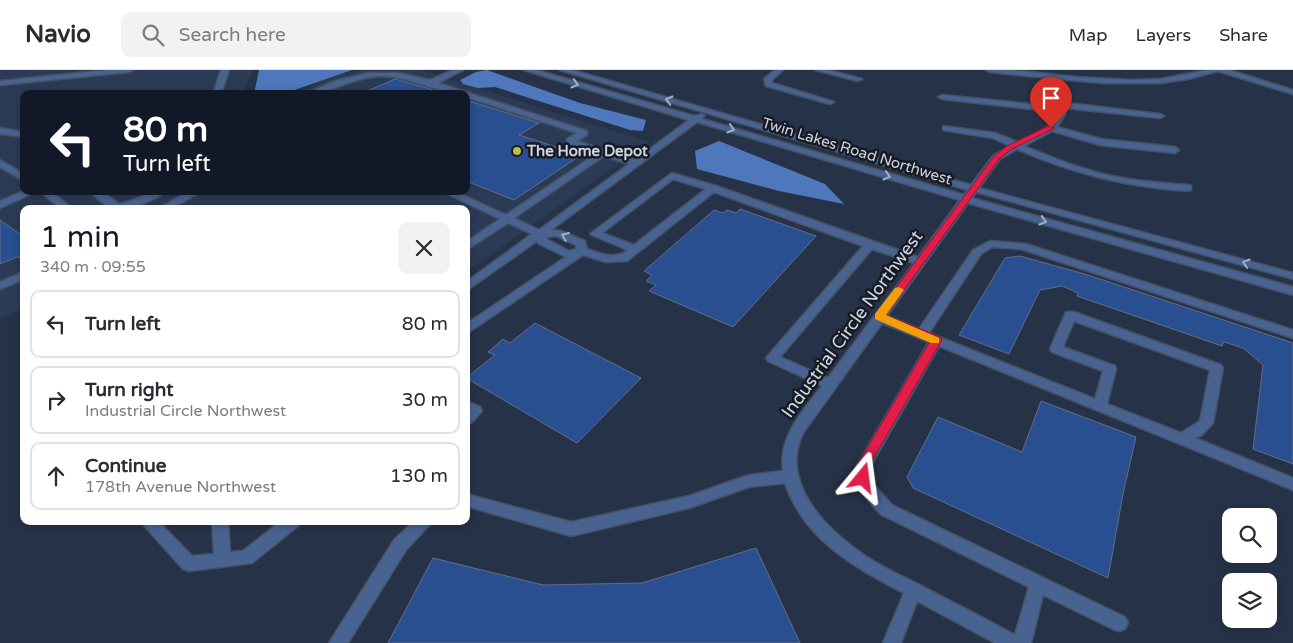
<!DOCTYPE html>
<meta charset="utf-8">
<style>
body{margin:0;font-family:"Varela Round",sans-serif;background:#f2f2f3;color:#2b2b33;height:100vh;display:flex;flex-direction:column;font-size:19px;white-space:nowrap}
*{box-sizing:border-box;margin:0}
p{font-size:16px;color:#7c7c81}
.icon{flex:none;width:28px;height:28px;fill:none;stroke:currentColor;stroke-width:2;stroke-linecap:round;stroke-linejoin:round}
.map{position:relative;flex:1;overflow:hidden}
.details{position:absolute;left:20px;top:135px;width:450px;height:320px;display:flex;flex-direction:column;background:#fff;border-radius:10px;box-shadow:0 2px 8px #0003}
.details>*{flex:none}
.banner{position:absolute;left:20px;top:20px;width:450px;height:105px;border-radius:10px;box-shadow:0 2px 8px #0003;background:#111827;color:#fff;overflow:hidden}
.fabs{position:absolute;left:1222px;top:438px;display:grid;gap:10px}
.fabs a{display:grid;place-items:center;width:55px;height:55px;border-radius:10px;background:#fff;box-shadow:0 2px 8px #0003;font-size:25px}
.pin{position:absolute;display:grid;place-items:center;width:42px;height:42px;color:#fff;margin:-51px -21px;border-radius:50% 50% 50% 0;rotate:-45deg;box-shadow:0 0 5px #0007}
.pin .icon{rotate:45deg}
.me{position:absolute;width:55px;margin:-28px;rotate:16deg;stroke-linejoin:round;filter:drop-shadow(0 0 4px #0008)}
.turn{display:flex;align-items:center;gap:18px;height:105px;padding:0 20px;font-size:22px}
.turn .icon{width:65px;height:65px;stroke-width:2.5}
.turn b{display:block;font-size:35px;line-height:42px}
.round{display:grid;place-items:center;flex:none;width:52px;height:52px;border-radius:10px;background:#f2f2f3}
.summary{display:flex;align-items:center;justify-content:space-between;height:85px;padding:0 20px}
h1{font-size:30px;font-weight:600;line-height:38px;color:#111827}
ul{padding:0;list-style:none}
li{display:flex;align-items:center;gap:15px;height:68px;margin:0 10px 8px;padding:0 10px;border:2px solid #e1e1e2;border-radius:10px}
li div{flex:1}
li b{display:block;font-size:19px}
li em{font-style:normal}
header{display:flex;align-items:center;gap:30px;box-sizing:border-box;height:70px;padding:0 25px;background:#fff;border-bottom:1px solid #e1e1e2}
header strong{font-size:24px}
nav{display:flex;gap:28px;margin-inline-start:auto;font-size:18px}
.search{width:350px;height:45px;background:#f2f2f3;display:flex;align-items:center;gap:12px;box-sizing:border-box;padding:0 18px;border-radius:10px;color:#7c7c81;font-size:19px}
.map>svg:first-child{display:block}
.built{fill:#2c3b55}
.water{fill:#4f77bc}
.building{fill:#294f90;stroke:#616f86}
.lines{fill:none;stroke-linecap:round;stroke-linejoin:round}
.minor-casing{stroke:#445063;stroke-width:3}
.minor{fill:#496391;fill-rule:evenodd}
.oneway{stroke:#9faec6}
.route{fill:#e11d48;stroke:#92132f}
.slow{fill:#f59e0b}
.poi-dot{fill:#bcbf44;stroke:#151a23;stroke-width:2}
.labels{text-anchor:middle;dominant-baseline:central;stroke-width:5;stroke-linejoin:round;paint-order:stroke}
.far-poi-label{font-size:15px;font-weight:bold;fill:#ced6e3;stroke:#151a23;text-anchor:start}
.far-street-label{font-size:15px;fill:#ced6e3;stroke:#151a23}
.street-label{font-size:18px;fill:#ced6e3;stroke:#151a23}
</style>
<header>
<strong>Navio</strong>
<div class="search"><svg class="icon" aria-label="search" viewBox="0 0 24 24"><circle cx="10" cy="10" r="6"/><path d="M15 15l6 6"/></svg>Search here</div>
<nav><a>Map</a><a>Layers</a><a>Share</a></nav>
</header>
<div class="map">
<svg width="1293" height="573" viewBox="0 0 1293 573">
<rect width="100%" height="100%" fill="#263247"/>
<path class="built" d="M0,0H254L241,24H24V121H466V24H293L339,4L364,0H420L649,72L466,202V139H24V238L0,249Z"/>
<path class="water" d="M259,0H352L283,24H254Z
M487,0L580,33L646,50L643,61L630,60L495,17L478,18L463,14L460,10L476,2Z
M719,71L825,114L844,134L779,121L697,99L695,81Z"/>
<path class="building" d="M395,9L440,22L439,24H361Z
M466,30L539,53L519,65L581,85L514,130L466,111Z
M740,139L816,166L733,257L649,221L656,215L646,211L652,205L644,201L714,140L723,143L727,140L736,143Z
M0,150L24,167V189L17,187L0,194Z
M1020,186L1088,205L1293,273V394L1253,379L1263,295L1243,278L1224,272L1222,276L1077,226L1078,223L1062,216L1040,220L1009,284L959,265L1005,188Z
M535,253L641,308L577,373L466,308L495,285L488,282L503,269L510,273Z
M1041,331L1136,367L1123,424L1108,508L913,418L907,407L938,347L1022,382Z
M756,478L800,573H388L433,488L543,515L642,513Z"/>
<g class="lines">
<g class="minor-casing">
<path id="minor" d="M107,0H133L129,2L0,15V11Z
M221,0H229L221,24H213Z
M453,0H463L438,13L587,61V65L577,71L635,90L689,50L524,0H536L694,46L703,44L704,46L702,49L964,125L968,120L560,0H572L971,115L994,85L1010,76L993,68L943,60V56L995,63L1017,72C1031,66 1054,59 1057,42L942,29L938,27L942,25L1058,37L1056,27L1048,8L990,2L986,0H1012L1075,7L1132,10L1161,9L1207,0H1229L1293,20V24L1218,1L1188,9L1161,13H1104L1056,9L1066,33L1160,44L1164,46L1160,48L1066,38L1065,45L1057,57L1101,69L1175,77L1179,80L1175,83L1100,75L1052,61L1024,76C1056,89 1089,103 1123,108C1144,112 1166,113 1188,115L1191,116V120C1181,122 1168,119 1157,118C1107,112 1063,99 1017,79L1000,89L979,118L1293,203V209L976,122L972,128L1293,217V225L968,133L887,246L919,259L973,180L990,171L1026,174L1293,260V268L1021,179L992,177L981,184L929,263L1095,329L1103,301L1052,282L1050,279L1066,242H1074L1221,295L1223,298L1213,353L1202,365L1195,368L1293,408V420L939,276L870,397L875,416L892,435L1125,547L1128,553L1125,559L1119,561L1113,559L1043,525L1031,573H995L917,531L901,573H883L904,523C854,497 804,470 785,413L749,417L689,438L571,466L466,436V424L571,452L689,426L749,405L783,401C778,367 803,341 822,316L768,291L766,288L863,176L714,122L627,191L606,192L583,185L466,264V254L566,187L539,174L537,171L466,221V212L532,164L508,153L466,180V172L500,149L441,121H454L506,145L596,84L567,73V69L577,63L466,27V24C437,24 411,6 380,6C353,7 331,24 305,24L335,11L368,3H398L430,10ZM697,52L960,130L918,187L716,116L672,103L590,164L628,180C615,190 602,184 587,179L585,171L561,161L551,160ZM604,86L629,94L539,160L514,148ZM673,109L706,119L634,175L602,163ZM556,166L576,175V179L569,181L548,170L546,167ZM872,179L914,193L828,308L780,287ZM1074,251L1210,300L1200,351L1181,363L1107,334L1116,299L1115,296L1063,277ZM882,253L929,272L856,397C857,417 867,432 882,445L1029,517L1015,565C987,550 959,535 931,521C909,509 884,499 864,485C826,459 779,413 803,363Z
M775,0H783L772,10V13L834,32L830,34L766,16L764,9Z
M815,0H828L862,9L858,11Z
M0,58L24,62V67L0,64Z
M0,90L24,104V111L0,97Z
M24,121H38L0,138V131Z
M39,121H50L73,139H61Z
M89,121H101L119,134C136,131 147,121 166,121C156,130 125,143 112,138C105,135 95,127 89,121Z
M190,121H203L170,139H157Z
M24,202V209L0,219V212Z
M466,331L480,337L482,341L471,353L466,354Z
M140,451H158L192,486L214,484L212,451H228L230,482L243,481L281,451H301L298,456L252,493L189,501L183,499Z
M414,451H433L406,480L348,573H329L394,470Z"/>
</g>
<use href="#minor" class="minor"/>
</g>
<defs><path id="oneway-chevron" d="M-2-3.5L2.5 0L-2 3.5" fill="none" stroke-width="1.6" stroke-linecap="round" stroke-linejoin="round" transform="scale(1.25)"/></defs>
<g class="oneway">
<use href="#oneway-chevron" transform="translate(575 14) rotate(16)"/>
<use href="#oneway-chevron" transform="translate(669 30) rotate(-164)"/>
<use href="#oneway-chevron" transform="translate(731 59) rotate(17)"/>
<use href="#oneway-chevron" transform="translate(887 106) rotate(17)"/>
<use href="#oneway-chevron" transform="translate(1043 151) rotate(16)"/>
<use href="#oneway-chevron" transform="translate(565 166) rotate(-157)"/>
<use href="#oneway-chevron" transform="translate(1246 193) rotate(-164)"/>
</g>
<path class="route" d="M1048,56L1055,58L1012,79L1000,88L886,245L940,267L942,270L873,389L869,397L867,412H858L856,397L930,271L874,247L995,85L1007,76Z"/>
<path class="slow" d="M899,217L904,220L886,245L939,268V273H931L875,249V244L895,218Z"/>
<circle class="poi-dot" cx="517" cy="81" r="5"/>
<g class="labels">
<g class="far-poi-label">
<text x="527" y="81">The Home Depot</text>
</g>
<g class="far-street-label">
<text transform="translate(857 81) rotate(17)">Twin Lakes Road Northwest</text>
</g>
<g class="street-label">
<text transform="translate(852 254) rotate(-54)">Industrial Circle Northwest</text>
</g>
</g>
</svg>
<div class="fabs">
<a><svg class="icon" aria-label="search" viewBox="0 0 24 24"><circle cx="10" cy="10" r="6"/><path d="M15 15l6 6"/></svg></a>
<a><svg class="icon" aria-label="layers" viewBox="0 0 24 24"><path d="M12 4l9 5-9 5-9-5zM3 14l9 5 9-5"/></svg></a>
</div>
<div class="pin" style="left:1051px;top:58px;background:#d93025"><svg class="icon" aria-label="arrive" viewBox="0 0 24 24"><path d="M6 21V4h12l-3 4 3 4H6"/></svg></div>
<svg class="me" style="left:863px;top:408px" viewBox="-20 -20 40 40"><path d="M0-17L14 15 0 8-14 15z" fill="#e11d48" stroke="#fff" stroke-width="4"/></svg>
<div class="banner">
<div class="turn"><svg class="icon" aria-label="left" viewBox="0 0 24 24"><path d="M17 20v-9H6M10 6l-5 5 5 5"/></svg><div><b>80 m</b>Turn left</div></div>
</div>
<section class="details">
<div class="summary"><div><h1>1 min</h1><p>340 m · 09:55</p></div><a class="round"><svg class="icon" aria-label="close" viewBox="0 0 24 24"><path d="M6 6l12 12M18 6L6 18"/></svg></a></div>
<ul>
<li><svg class="icon" aria-label="left" viewBox="0 0 24 24"><path d="M17 20v-9H6M10 6l-5 5 5 5"/></svg><div><b>Turn left</b></div><em>80 m</em></li>
<li><svg class="icon" aria-label="right" viewBox="0 0 24 24"><path d="M7 20v-9h11M14 6l5 5-5 5"/></svg><div><b>Turn right</b><p>Industrial Circle Northwest</p></div><em>30 m</em></li>
<li><svg class="icon" aria-label="ahead" viewBox="0 0 24 24"><path d="M12 20V5M6 11l6-6 6 6"/></svg><div><b>Continue</b><p>178th Avenue Northwest</p></div><em>130 m</em></li>
</ul>
</section>
</div>
